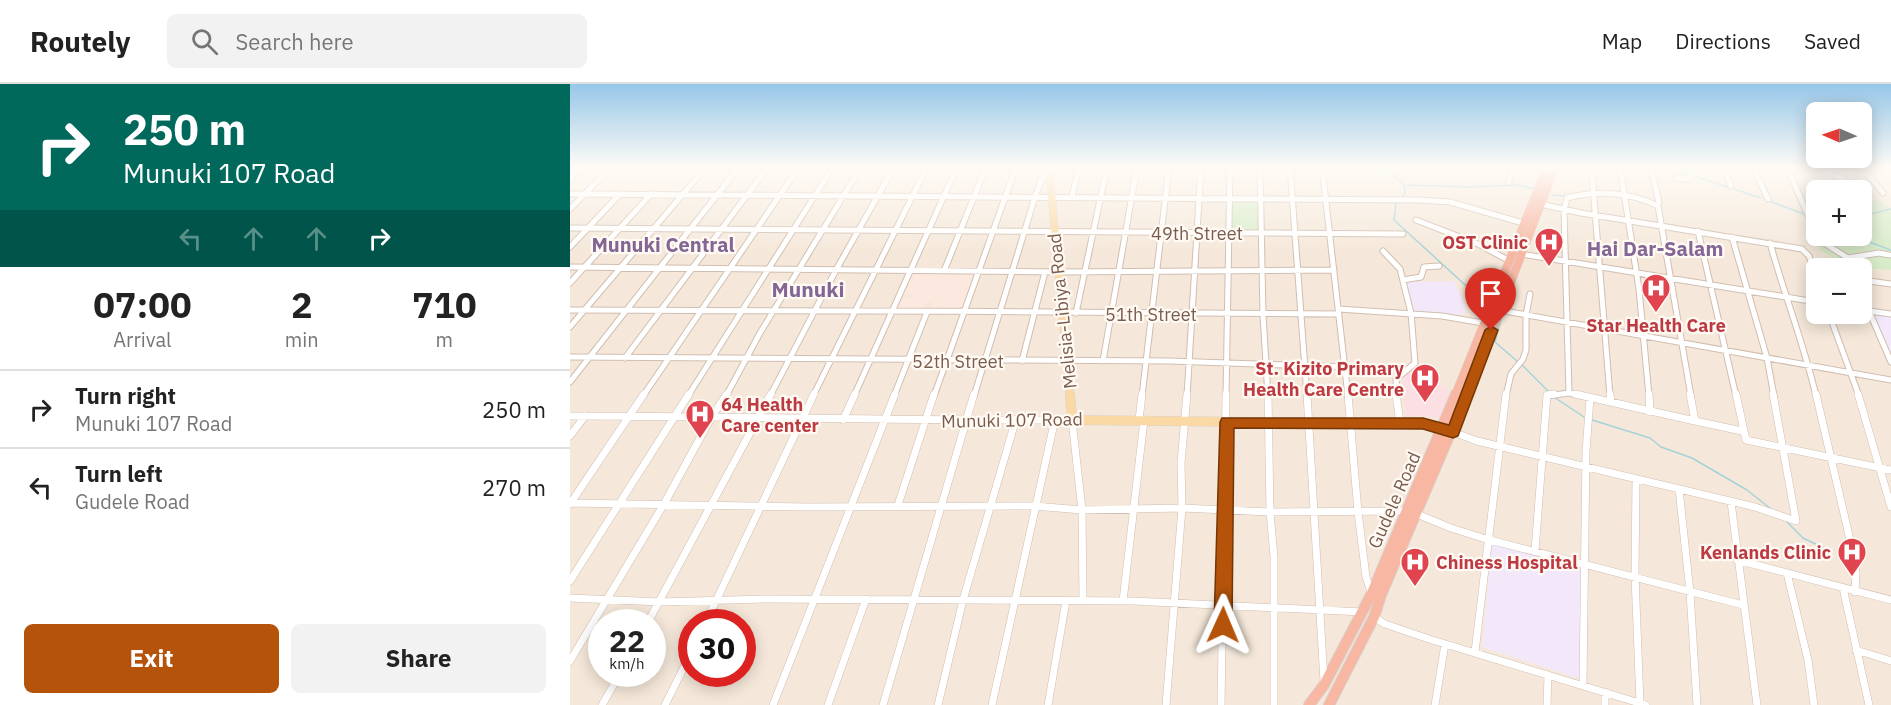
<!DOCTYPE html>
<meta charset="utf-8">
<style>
body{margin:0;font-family:"IBM Plex Sans",sans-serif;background:#f2f2f2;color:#222;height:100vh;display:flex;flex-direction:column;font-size:22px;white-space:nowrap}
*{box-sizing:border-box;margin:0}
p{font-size:20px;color:#767676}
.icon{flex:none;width:33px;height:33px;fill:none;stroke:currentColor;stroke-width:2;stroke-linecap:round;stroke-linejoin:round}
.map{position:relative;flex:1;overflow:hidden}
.details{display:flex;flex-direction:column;background:#fff;width:570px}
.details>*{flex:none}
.banner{background:#00695c;color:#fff;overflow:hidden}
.needle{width:39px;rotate:272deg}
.tools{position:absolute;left:1236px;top:18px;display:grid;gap:12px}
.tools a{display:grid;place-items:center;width:66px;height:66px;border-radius:9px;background:#fff;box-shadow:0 3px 15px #0003;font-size:30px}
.speed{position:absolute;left:18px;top:525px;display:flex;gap:12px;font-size:30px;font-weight:700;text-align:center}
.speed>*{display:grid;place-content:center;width:78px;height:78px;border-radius:50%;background:#fff;box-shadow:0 3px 15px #0003;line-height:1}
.speed small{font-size:15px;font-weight:400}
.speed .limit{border:9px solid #d22;background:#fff;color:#111}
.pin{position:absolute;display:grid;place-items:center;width:51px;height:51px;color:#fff;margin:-62px -26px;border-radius:50% 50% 50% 0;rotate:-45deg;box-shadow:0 0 6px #0007}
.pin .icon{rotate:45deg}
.me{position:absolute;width:66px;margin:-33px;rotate:1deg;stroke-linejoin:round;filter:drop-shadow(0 0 4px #0008)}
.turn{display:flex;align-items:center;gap:21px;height:126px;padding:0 24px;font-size:27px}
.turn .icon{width:78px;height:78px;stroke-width:2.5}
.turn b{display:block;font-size:42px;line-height:51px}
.lanes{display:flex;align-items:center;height:57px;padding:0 24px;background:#0003;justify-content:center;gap:30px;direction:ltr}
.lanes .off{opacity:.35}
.eta{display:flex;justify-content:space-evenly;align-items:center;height:102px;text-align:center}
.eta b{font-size:36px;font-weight:700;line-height:42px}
.cta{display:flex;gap:12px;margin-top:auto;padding:12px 24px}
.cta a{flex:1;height:69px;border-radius:9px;background:#b45309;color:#fff;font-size:24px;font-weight:700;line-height:69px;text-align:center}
.cta a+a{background:#f2f2f2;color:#222}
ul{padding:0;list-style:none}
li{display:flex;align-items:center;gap:18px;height:78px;padding:0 24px;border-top:2px solid #e0e0e0}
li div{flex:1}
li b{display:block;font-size:22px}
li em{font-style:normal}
header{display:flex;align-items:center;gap:36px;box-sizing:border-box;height:84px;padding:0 30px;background:#fff;border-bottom:2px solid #e0e0e0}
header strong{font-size:28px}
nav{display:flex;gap:33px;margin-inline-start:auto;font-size:21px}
.search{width:420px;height:54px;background:#f2f2f2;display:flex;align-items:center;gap:15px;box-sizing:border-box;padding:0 21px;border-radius:9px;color:#767676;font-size:22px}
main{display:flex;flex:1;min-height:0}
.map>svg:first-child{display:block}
.residential{fill:#f5e8da;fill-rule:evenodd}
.commercial{fill:#fde8e0}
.education{fill:#f3e8fa}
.medical{fill:#fbdfe3}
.green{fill:#d8ecc9}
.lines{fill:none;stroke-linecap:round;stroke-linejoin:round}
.stream{stroke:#a5d3da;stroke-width:1.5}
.minor-far1-casing{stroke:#d1beb0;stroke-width:7}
.minor-casing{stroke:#d1beb0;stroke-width:8}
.major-far1-casing{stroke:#dad1cd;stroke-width:8}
.major-casing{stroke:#dad1cd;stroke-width:10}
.highway-far1-casing{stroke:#dad1cd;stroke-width:9}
.highway-casing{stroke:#dad1cd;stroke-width:12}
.minor-far1{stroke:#fff;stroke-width:5}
.minor{stroke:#fff;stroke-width:7}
.major-far1{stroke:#fbd9a5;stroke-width:7}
.major{stroke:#fbd9a5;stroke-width:9}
.highway-far1{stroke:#f7b7a3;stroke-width:8}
.highway{stroke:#f7b7a3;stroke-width:10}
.route{fill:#b45309;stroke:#753606;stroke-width:1.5}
.labels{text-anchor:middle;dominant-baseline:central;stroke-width:4.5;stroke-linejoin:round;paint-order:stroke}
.street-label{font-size:18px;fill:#7a5c4d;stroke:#fffaf3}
.health-label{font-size:18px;font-weight:bold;fill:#be3a42;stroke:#fffaf3;text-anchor:end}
.neighbourhood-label{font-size:20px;font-weight:bold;fill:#846695;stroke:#fffaf3}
.quarter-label{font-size:21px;font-weight:bold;fill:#846695;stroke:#fffaf3}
</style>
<header>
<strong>Routely</strong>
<div class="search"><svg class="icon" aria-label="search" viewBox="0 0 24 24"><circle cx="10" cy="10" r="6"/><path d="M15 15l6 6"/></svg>Search here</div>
<nav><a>Map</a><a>Directions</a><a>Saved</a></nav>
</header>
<main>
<section class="details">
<div class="banner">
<div class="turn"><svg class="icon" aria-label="right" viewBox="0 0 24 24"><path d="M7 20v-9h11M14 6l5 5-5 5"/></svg><div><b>250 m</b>Munuki 107 Road</div></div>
<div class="lanes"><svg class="icon off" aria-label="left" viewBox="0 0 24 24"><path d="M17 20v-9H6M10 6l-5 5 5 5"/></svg><svg class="icon off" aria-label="ahead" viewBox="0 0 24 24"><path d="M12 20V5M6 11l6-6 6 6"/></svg><svg class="icon off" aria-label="ahead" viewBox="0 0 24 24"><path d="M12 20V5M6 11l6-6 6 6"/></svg><svg class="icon" aria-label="right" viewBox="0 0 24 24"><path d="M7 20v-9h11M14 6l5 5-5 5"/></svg></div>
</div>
<div class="eta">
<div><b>07:00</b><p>Arrival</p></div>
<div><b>2</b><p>min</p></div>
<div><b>710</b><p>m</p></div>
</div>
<ul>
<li><svg class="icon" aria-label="right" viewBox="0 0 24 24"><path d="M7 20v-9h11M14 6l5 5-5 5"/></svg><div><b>Turn right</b><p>Munuki 107 Road</p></div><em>250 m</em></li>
<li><svg class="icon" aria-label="left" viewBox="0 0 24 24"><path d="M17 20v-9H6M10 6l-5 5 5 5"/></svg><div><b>Turn left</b><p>Gudele Road</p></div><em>270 m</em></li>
</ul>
<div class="cta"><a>Exit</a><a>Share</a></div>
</section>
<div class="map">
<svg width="1321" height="621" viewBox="0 0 1321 621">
<rect width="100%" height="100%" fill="#fdf6ec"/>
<path class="residential" d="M0,83H1321V621H0ZM1246,106H1292V152H1246ZM1246,184H1292V230H1246ZM32,538H82V590H32ZM122,538H172V590H122Z"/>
<path class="commercial" d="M344,184L408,186L391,228H362L364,217H357L352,228L323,226L329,214L341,215L343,210H332Z"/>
<path class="education" d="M884,197L895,222V229L884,233L842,228L835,198Z
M1303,230L1321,233V271Z
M922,458L1012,482L1010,595L912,563Z"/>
<path class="medical" d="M831,289L859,290L879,307L872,333L836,332Z"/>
<path class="green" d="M663,115L689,116L688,147L661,146Z
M1308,115L1321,125V164L1312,160L1321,165V186C1290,184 1257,181 1240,152L1242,149L1269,153L1292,152V119Z"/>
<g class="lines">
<path class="stream" d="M813,83L834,101L835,109L832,114
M1102,83L1119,90
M1124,92L1191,114
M834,101L899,103L948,101L964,105
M982,111L995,112
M1066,111L1087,118
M1199,117L1234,130
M826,119L824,136L916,220
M1292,132L1321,125
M1283,152L1321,166
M932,232L925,258L948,278
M952,281L978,307
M984,313L1014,333
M1022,336L1080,354L1091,363L1122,374L1177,406L1201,425
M1216,437L1233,454L1254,464"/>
<g class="minor-far1-casing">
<path id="minor-far1" d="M621,83L752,84
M690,83L693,231L698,312
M720,83L737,312
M752,83L778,312
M1012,83L1022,90L1040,312
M1050,83L1069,205L1079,312
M1081,83L1089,119
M1154,83L1161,102
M1183,83L1198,115
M1217,83L1238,131L1246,135
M1252,83L1277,98L1264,106
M1291,83L1313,109
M479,84L499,83
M1107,94L1117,95L1122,91
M0,95L12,83
M939,98L943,83
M0,110L849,116L880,118L953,139
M502,113L509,83
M970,120L1011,129L1232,165L1239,172L1246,191
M0,125L41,83
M846,136L908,160L938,176
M0,144L833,150
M1128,147L1166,312
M1246,147L1245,150L1254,159L1278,174
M1162,153L1197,274L1204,312
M1200,159C1214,210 1234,260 1246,312
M0,163L50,110
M813,167L830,185L841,229L845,279L826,295L827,312
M951,170L1246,218
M0,183L490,188L764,186
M1279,184L1278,174L1309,169L1319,171
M374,187L416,83
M833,196L851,193L854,183L869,182
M1292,196L1321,200
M0,199L81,110
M1292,211L1321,278
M769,225L872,232L913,239
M0,226C256,225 513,229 769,230
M929,226L1321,296
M1292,226L1321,230
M506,229L537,83
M1259,230L1289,312
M0,243L136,83
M0,273L599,277L776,283
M55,274L198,83
M452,277L475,188
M533,277L567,83
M0,298L169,83
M73,312L229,83
M118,312L263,83
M156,312L190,249L291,83
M200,312L266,186L324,83
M243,312L357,83
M284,312L387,83
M324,312L357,228
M364,312L446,83
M404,312L465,113L472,94L478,90
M572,312L599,83
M617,312L631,83
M656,312L660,83
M936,312L941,290L953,275L956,266V231L960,210
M977,312L999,309
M1012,312L999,309L994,126L997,114C1026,106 1061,108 1088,122L1121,312"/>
</g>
<g class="minor-casing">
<path id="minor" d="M698,310L700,428L704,473V621
M737,310L754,597
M778,310L788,428L796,493L801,508
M826,310L830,339
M1005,310L1125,337
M1040,310L1041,318
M1079,310L1080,328
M1120,310L1125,337
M1166,310L1176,356L1321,386
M1246,310L1278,447L1286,489L1285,508
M1288,310L1321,423
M0,332C167,332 335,337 502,336L512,426L513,517
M273,336L285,310
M569,336L572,310
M1125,337L1172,347
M883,348L907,357L1185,423L1226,437L1203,310
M0,352L15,332
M1066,395L1065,492L1070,619
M1109,405L1120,508L1127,621
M1161,418L1187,621
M0,419L237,423L464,422L512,426L612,424L700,428L836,427
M0,420L74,310
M328,421L364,310
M847,430L881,444L916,455L1173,521
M965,467L977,311L984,310
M1167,476L1321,516
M1217,489L1238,576L1244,621
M0,497L119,310
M1273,504L1299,621
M0,514L90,518L196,515L563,517L793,528
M553,517L574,336
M804,533L815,540L859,555L1076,621
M78,538L201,310
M136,538L244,310
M1286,566L1321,577
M905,568L936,310
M0,577L94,420L142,332L157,310
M1013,601L1016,367L1020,314
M1035,608V621
M32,621L50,590
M95,621L122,567
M203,621L325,310
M258,621L296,515
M313,621L404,310
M368,621L393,516L446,335
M422,621L485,335
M478,621L496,517
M596,621L612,424L611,379L617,310
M651,621L656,310
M865,621L875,560
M977,621L978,591"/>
</g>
<g class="major-far1-casing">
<path id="major-far1" d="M479,83L500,312"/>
</g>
<g class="major-casing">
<path id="major" d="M500,310L502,336L853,340L876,345"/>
</g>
<g class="highway-far1-casing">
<path id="highway-far1" d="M885,312L977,83
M897,312L985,83"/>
</g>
<g class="highway-casing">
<path id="highway" d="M739,621L754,601L802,509L886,310
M759,621L804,533L811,511L897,310"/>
</g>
<use href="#minor-far1" class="minor-far1"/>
<use href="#minor" class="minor"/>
<use href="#major-far1" class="major-far1"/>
<use href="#major" class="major"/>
<use href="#highway-far1" class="highway-far1"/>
<use href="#highway" class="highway"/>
</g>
<linearGradient id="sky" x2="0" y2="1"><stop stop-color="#97c7e8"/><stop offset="0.49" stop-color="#fefbf6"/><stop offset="1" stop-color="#fefbf6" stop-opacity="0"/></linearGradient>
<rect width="1321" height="170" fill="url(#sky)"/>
<path class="route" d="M921,242L928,246L888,352L883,354L853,345L664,344L662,541L659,547L653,549L647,547L644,541L650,338L652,334H853L879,341L915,246Z"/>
<defs>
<g id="hospital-pin" transform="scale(1.5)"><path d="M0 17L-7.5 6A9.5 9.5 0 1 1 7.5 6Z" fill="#e0444e" stroke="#fffaf3"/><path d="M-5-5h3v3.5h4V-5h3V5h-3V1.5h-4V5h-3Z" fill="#fff"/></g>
</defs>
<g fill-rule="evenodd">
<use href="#hospital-pin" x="979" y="158"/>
<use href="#hospital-pin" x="1086" y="204"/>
<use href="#hospital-pin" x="855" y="294"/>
<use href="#hospital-pin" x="130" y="330"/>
<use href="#hospital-pin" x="1282" y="468"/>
<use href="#hospital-pin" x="845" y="478"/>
</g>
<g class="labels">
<g class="street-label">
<text x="627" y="149">49th Street</text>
<text transform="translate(492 227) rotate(-96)">Melisia-Libiya Road</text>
<text x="581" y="230">51th Street</text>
<text x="388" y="277">52th Street</text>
<text transform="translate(442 336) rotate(-1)">Munuki 107 Road</text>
<text transform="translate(824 416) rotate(-66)">Gudele Road</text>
</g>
<g class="health-label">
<text x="958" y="158">OST Clinic</text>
<text x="1086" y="241" text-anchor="middle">Star Health Care</text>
<text x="834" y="284">St. Kizito Primary<tspan x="834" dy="21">Health Care Centre</tspan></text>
<text x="151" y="320" text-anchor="start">64 Health<tspan x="151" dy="21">Care center</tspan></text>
<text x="1261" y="468">Kenlands Clinic</text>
<text x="866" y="478" text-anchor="start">Chiness Hospital</text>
</g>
<g class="neighbourhood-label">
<text x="93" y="160">Munuki Central</text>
<text x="1085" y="164">Hai Dar-Salam</text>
</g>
<g class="quarter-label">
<text x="238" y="205">Munuki</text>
</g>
</g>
</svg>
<div class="tools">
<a><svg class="needle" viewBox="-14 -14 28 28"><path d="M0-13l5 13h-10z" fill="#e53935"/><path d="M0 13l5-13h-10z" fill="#767676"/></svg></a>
<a>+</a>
<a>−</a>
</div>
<div class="speed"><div>22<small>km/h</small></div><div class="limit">30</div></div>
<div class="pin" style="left:921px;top:246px;background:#d93025"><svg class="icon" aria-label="arrive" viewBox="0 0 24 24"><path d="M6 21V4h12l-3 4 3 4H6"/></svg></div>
<svg class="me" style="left:653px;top:541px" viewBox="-20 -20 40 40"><path d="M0-17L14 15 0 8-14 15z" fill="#b45309" stroke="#fff" stroke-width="4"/></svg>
</div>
</main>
